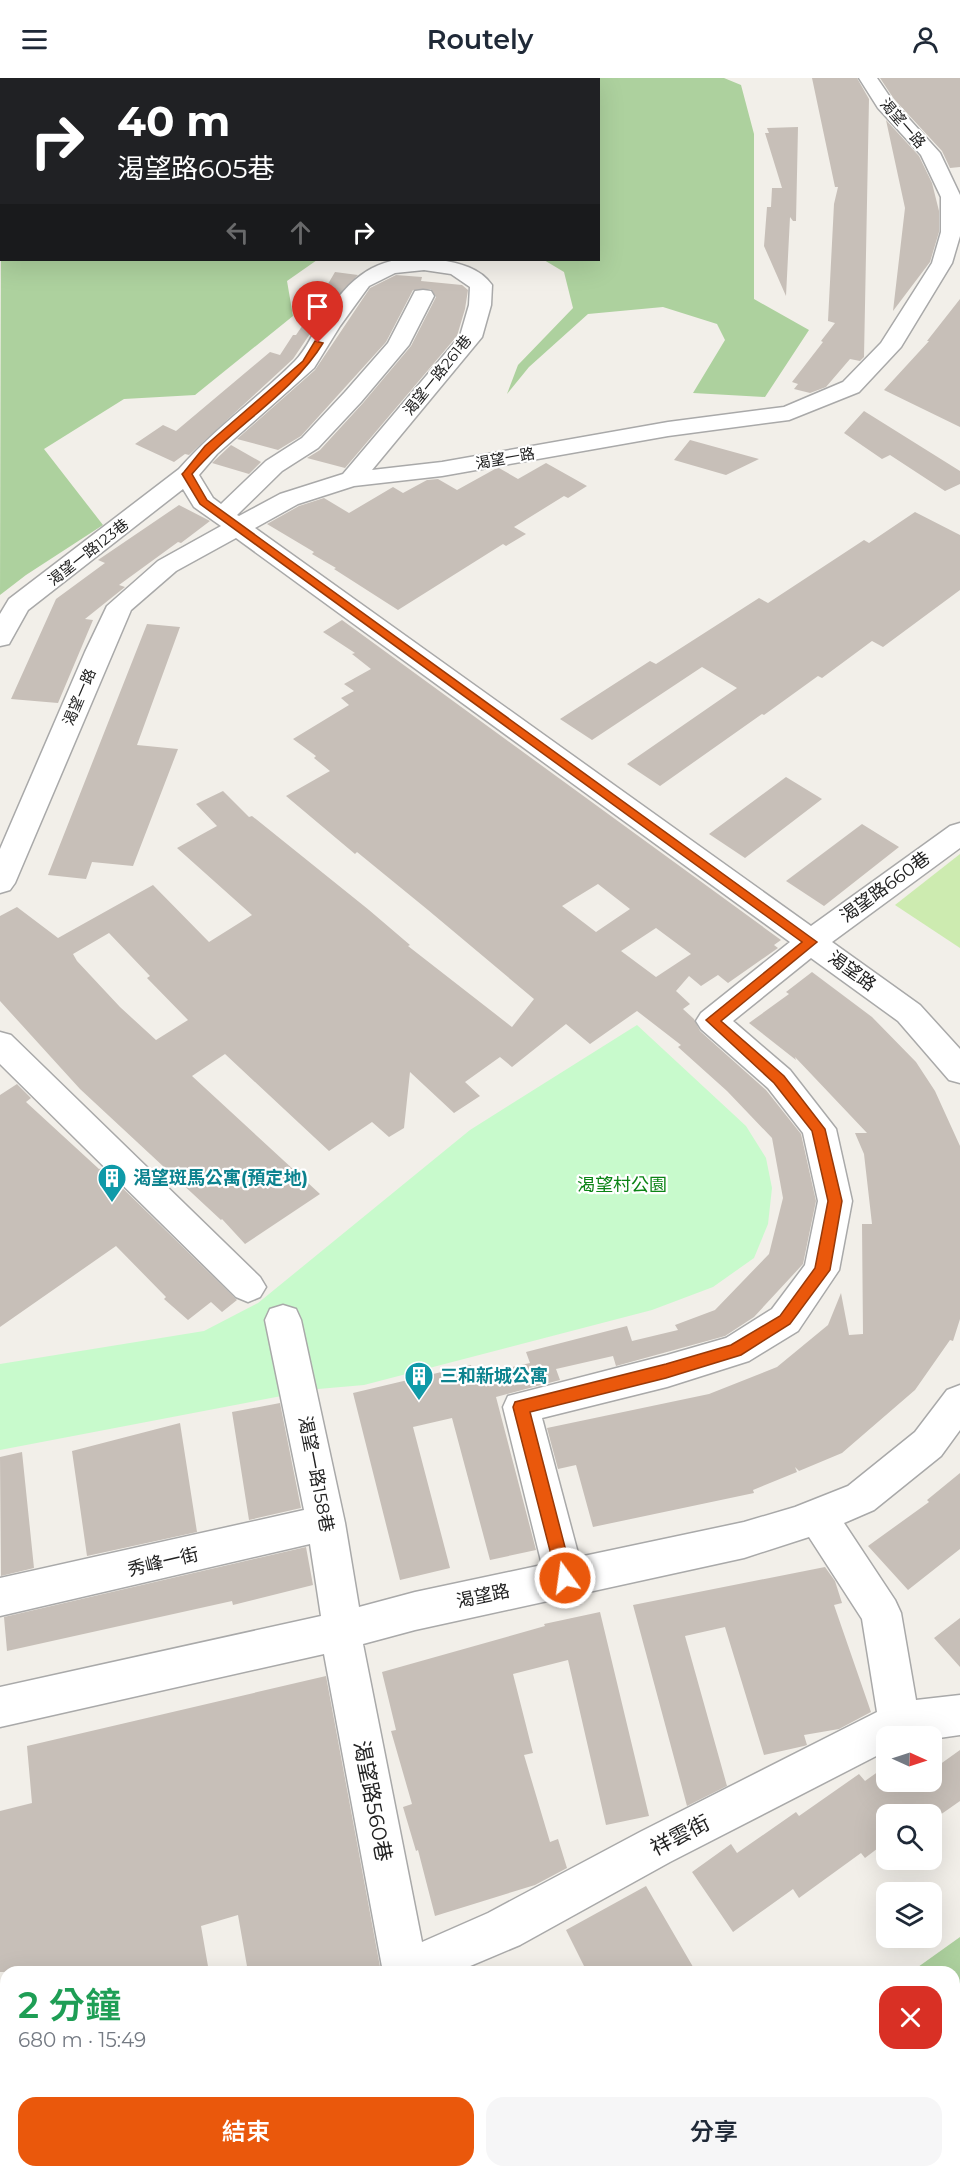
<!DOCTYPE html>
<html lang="zh-TW">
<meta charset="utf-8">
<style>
body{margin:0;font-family:Montserrat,"Noto Sans TC",sans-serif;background:#f6f6f7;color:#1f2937;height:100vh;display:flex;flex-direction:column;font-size:22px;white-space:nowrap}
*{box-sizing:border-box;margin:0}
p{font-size:20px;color:#747a83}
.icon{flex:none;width:33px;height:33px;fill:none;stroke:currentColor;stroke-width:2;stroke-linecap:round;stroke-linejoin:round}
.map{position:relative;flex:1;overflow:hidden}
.side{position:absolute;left:0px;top:1888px;width:960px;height:212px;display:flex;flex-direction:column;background:#fff;border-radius:18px 18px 0 0;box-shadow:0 6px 24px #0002}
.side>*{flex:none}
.top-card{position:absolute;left:0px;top:0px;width:600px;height:183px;box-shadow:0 6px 24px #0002;background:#202124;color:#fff;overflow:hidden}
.needle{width:39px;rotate:93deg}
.controls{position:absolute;left:876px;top:1648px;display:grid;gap:12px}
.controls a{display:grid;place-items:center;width:66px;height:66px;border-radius:12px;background:#fff;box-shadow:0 6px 24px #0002;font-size:30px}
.pin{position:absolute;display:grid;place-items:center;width:51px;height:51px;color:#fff;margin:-62px -26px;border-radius:50% 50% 50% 0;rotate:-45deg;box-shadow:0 0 6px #0007}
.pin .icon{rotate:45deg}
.me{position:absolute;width:66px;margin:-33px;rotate:346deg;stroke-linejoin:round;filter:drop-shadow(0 0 4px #0008)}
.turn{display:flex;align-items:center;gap:21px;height:126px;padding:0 18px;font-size:27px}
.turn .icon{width:78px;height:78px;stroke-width:2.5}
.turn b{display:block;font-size:42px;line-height:51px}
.lanes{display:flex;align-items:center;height:57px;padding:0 18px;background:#0003;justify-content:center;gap:30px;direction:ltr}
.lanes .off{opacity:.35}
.round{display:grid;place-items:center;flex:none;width:63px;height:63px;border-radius:18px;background:#f6f6f7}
.summary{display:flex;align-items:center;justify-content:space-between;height:102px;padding:0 18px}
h1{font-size:36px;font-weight:600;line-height:45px;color:#1e9e55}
.cta{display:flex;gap:12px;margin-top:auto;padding:12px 18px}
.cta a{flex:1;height:69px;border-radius:18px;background:#ea580c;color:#fff;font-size:24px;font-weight:600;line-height:69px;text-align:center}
.cta a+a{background:#f6f6f7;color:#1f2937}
header{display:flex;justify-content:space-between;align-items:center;height:78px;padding:0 18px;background:#fff;font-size:27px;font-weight:600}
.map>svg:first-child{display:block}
.grass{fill:#cdebb0}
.forest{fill:#add19e}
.park{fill:#c8facc}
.building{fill:#c7bfb8;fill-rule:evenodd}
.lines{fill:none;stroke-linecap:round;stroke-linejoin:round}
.minor-casing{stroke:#a9a9a9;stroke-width:3}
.minor{fill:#fff;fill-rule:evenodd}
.route{fill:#ea580c;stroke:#983908;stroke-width:1.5}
.labels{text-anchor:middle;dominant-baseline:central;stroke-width:4.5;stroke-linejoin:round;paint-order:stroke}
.far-street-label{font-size:15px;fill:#222;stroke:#fff}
.street-label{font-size:18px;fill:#222;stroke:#fff}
.culture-label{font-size:18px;font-weight:bold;fill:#0d838f;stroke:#fff;text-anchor:start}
.park-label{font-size:18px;fill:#0c8416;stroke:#fff}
.near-street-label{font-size:21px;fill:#222;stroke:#fff}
</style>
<header><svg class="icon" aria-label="menu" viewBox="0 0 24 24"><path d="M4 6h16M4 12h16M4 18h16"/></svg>Routely<svg class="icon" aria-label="person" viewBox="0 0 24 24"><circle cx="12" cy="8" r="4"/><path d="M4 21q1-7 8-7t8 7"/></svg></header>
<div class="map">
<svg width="960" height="2099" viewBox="0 0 960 2099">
<rect width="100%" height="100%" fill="#f2efe9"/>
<path class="grass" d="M960,776V870L895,827Z"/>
<path class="forest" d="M326,0H724L741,7L754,56V221L809,252L765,319L693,315L725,262L717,246L663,229L588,236L529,289L507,316L518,287L573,230L564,194L544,182H598V2L323,1Z
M1,146L2,182H317L287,203L293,238L195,317L124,321L44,371L103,447L26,497L0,517Z
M960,1859V2099H632L639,2094H954V1894H911Z"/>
<path class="park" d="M637,947L746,1048L766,1080L772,1110L768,1146L754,1180L713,1209L652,1232L364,1307L318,1311L0,1372V1286L204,1253L258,1225L470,1052Z"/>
<path class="building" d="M812,0H857L869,21L864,279L860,283L850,281L826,309L810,315L794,311L798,306L792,304L823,264L821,263L835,245L828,243L834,126L838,109H835Z
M880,0H960V89L950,90L942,73L894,21Z
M886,42L919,78L932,105L939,133V154L930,184L893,233L905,130Z
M798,49L796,143H793L790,139L786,218L764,168L767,129H771L772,110H782L765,55H769L767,50Z
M335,194L358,197L328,229L293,281L189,377L185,376L174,384L135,366L163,347L176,353L270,274L280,277L293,257H296L311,235Z
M396,197L422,199L421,203L462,207L468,212L465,231L457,258L345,390L307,380L320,372L363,325L411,268L436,219L431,211L413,212L386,264L301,358L278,372L237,361L315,292L370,210Z
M960,221V349L884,312L929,263H927Z
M864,333L960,393V406L945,413L890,377L882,381L844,355Z
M690,362L759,381L726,397L674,382Z
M231,367L261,384L249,396L212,385Z
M546,385L587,408L568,420L564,418L514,449L526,456L506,468L503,466L398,532L334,491L336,490L312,476L314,474L267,446L299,428L324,420L349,435L393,409L403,415L427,402L438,401L457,412L495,391L499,390L518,401Z
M179,427L210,443L181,465L178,464L119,507L125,509L85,541L93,542L58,625L11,621L56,521L105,485L98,482Z
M915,434L960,457V512L883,569L872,563L822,600L818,598L764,637L762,636L660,708L627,686L737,610L702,589L592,662L560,641L650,583L656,586L759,520L768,525L864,462L869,465Z
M342,542L781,862L774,867L778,870L728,905L718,897L701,908L689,898L676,913L690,926L683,931L694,941L700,953L766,1012L801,1056L816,1123L803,1186L754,1239L725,1258L616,1288L613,1278L556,1291L560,1302L496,1319L536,1472L490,1482L452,1340L413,1349L450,1490L400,1502L353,1315L471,1287L474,1298L530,1285L526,1274L627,1248L632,1263L678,1252L675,1247L715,1232L769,1176L783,1120L772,1060L727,1013L678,969L681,967L637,933L590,966L566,946L512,989L500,979L465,1004L480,1018L454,1035L410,994L404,1050L389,1059L372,1044L329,1073L225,976L192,998L320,1116L245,1166L222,1141L221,1142L80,1011L0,923V838L17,829L58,860L153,807L209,864L252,837L177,770L217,748L196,726L223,713L249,739L252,738L369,832L410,867L408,868L512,949L534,921L428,832L357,774L355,776L286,718L330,693L314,680L316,678L293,661L349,627L341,620L354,613L344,606L371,591L352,576L355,575L323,554ZM598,806L630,831L596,854L562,828ZM656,850L691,876L656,899L621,873ZM109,855L150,898L147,900L188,942L156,962L120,929L77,883L73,876Z
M147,546L180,549L137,667L178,671L133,788L92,784L86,801L48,797Z
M786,699L822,721L745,780L709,756Z
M862,746L899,769L824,828L786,803Z
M812,894L872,939L916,984L935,1013L960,1068V1241L953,1263L950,1262L915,1312L842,1375L799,1393L795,1389L797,1394L753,1412L754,1415L593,1449L576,1387L558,1391L547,1350L709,1316L777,1289L828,1247L841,1215L849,1257L863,1256L862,1146H872L864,1076L855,1055H867L795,979L796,982L749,945L789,916L786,914Z
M17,1006L31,1020L26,1024L99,1091L102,1090L237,1222L222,1234L211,1224L188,1242L164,1221L166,1219L116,1168L0,1249V1017Z
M280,1325L301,1430L249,1442L232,1334Z
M180,1345L197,1454L87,1478L72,1373Z
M22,1374L34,1490L1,1498L0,1379Z
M960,1395V1471L908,1512L868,1468L929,1424L927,1422Z
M306,1469L313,1507L233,1527L232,1523L7,1573L4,1539Z
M825,1489L835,1503L842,1525L834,1527L871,1634L839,1651L804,1657L807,1667L804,1668L764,1677L725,1549L685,1558L727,1708L687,1728L633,1527Z
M600,1534L649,1738L606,1747L568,1582L513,1596L533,1675L524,1677L550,1764L558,1761L567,1790L535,1807L435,1838L418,1772L416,1773L403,1729L412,1726L391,1653L396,1652L382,1594L545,1548L544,1546Z
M960,1540V1589L934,1560Z
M326,1598L381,1894H248L238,1837L201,1848L209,1894H0V1733L32,1725L27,1668Z
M960,1672V1723L940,1737H886V1764L865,1780L861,1775L799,1820L793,1811L733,1854L692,1794L731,1766L737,1775L796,1734L799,1738L859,1696L865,1703L886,1688V1704H932V1692Z
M646,1808L696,1894H587L566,1852Z"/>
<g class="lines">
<g class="minor-casing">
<path id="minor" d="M859,0H877L892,22L940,75L960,117V158L952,185L901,269L859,314L789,342L668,358L442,398L354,408L298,426L255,450L811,848L950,748L960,745V770L832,864L920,927L960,971V1005L949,1002L898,943L811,880L733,943L790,992L836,1051L852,1123L839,1192L798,1253L749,1283L667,1309L542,1340L579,1479L744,1444L795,1429L848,1408L915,1354L947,1312L960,1307V1352L941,1378L874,1432L844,1445L895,1522L901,1535L916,1622L960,1617V1657L932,1661V1659H886V1673L670,1784L520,1867L456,1894H383L324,1576L0,1649V1609L321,1538L310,1466L0,1538V1500L304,1432L265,1242L270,1231L283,1227L296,1231L301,1242L345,1445L359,1529L415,1514L542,1487L503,1329L508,1318L667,1277L726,1260L772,1231L805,1187L818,1123L803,1055L768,1010L701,951L696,943L701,935L790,864L236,460L176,493L131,532L15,805L10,812L0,815V771L85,574L107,528L158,483L221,448L194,429L183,411L28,532L9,566L0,568V536L9,521L179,391C214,351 258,320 295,283C305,273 311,259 318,248C350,198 377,173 440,182C459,185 480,190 492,207L491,227L482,259L372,392L442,384L668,344L784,329L843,304L881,265L932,185L941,154V119L921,77L878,30ZM424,192L451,196L470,209L469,227L460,258L343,396L280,416L239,438L237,437L282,393L318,370L361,324L409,267L434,218L431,213L423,212L415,213L388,265L345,314L302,360L266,383L221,426L213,420L199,397L217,376L314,290L340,248L369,208L395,195ZM809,1459L862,1541L877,1634L640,1754L488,1835L422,1864L363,1566L415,1552L744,1480Z
M0,954L11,957L260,1199L266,1209L260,1219L248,1224L236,1219L0,986Z
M6,1983V2029L0,2030V1984Z"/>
</g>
<use href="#minor" class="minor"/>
</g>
<path class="route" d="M315,263L323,265C293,315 231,350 192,396L207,422L817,864L721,943L784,998L825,1051L842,1123L830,1192L790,1246L741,1277L666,1300L530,1334L573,1500L571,1506L565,1508L559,1506L557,1500L513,1329L515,1324L666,1286L731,1267L780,1238L815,1190L828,1123L812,1053L774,1005L706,942L802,864L200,426L182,396L184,394L205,368L303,283Z"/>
<defs>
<g id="building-pin" transform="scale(1.5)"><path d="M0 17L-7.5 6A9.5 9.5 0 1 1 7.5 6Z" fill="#0f9aa8" stroke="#fff"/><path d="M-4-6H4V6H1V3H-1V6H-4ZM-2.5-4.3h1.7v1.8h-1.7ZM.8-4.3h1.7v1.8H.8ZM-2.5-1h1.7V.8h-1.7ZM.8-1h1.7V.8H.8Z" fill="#fff"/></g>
</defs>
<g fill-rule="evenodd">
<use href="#building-pin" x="112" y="1100"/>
<use href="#building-pin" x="419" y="1298"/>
</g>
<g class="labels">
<g class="far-street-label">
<text transform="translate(903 45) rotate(49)">渴望一路</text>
<text transform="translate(437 297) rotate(-51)">渴望一路261巷</text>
<text transform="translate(505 380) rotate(-10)">渴望一路</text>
<text transform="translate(88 474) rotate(-38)">渴望一路123巷</text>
<text transform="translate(79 619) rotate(-67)">渴望一路</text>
</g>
<g class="street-label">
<text transform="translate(885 809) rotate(-36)">渴望路660巷</text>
<text transform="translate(852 893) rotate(36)">渴望路</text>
<text transform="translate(316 1396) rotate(79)">渴望一路158巷</text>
<text transform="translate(163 1484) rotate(-13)">秀峰一街</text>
<text transform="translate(483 1518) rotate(-12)">渴望路</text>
</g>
<g class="culture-label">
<text x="133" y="1100">渴望斑馬公寓(預定地)</text>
<text x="440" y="1298">三和新城公寓</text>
</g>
<g class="park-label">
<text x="622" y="1107">渴望村公園</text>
</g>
<g class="near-street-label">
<text transform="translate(373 1723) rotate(79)">渴望路560巷</text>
<text transform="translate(680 1757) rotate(-27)">祥雲街</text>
</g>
</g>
</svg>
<div class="controls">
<a><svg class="needle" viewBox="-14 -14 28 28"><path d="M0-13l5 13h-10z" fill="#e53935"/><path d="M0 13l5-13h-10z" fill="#747a83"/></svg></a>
<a><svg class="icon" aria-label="search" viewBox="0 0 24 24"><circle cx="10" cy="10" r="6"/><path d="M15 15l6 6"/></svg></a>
<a><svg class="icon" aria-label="layers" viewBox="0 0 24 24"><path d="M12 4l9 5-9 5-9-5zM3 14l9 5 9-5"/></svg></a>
</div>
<div class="pin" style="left:318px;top:265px;background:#d93025"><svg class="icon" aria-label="arrive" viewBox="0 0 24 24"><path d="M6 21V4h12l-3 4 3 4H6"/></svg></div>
<svg class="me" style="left:565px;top:1500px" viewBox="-20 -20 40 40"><circle r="17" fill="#ea580c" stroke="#fff" stroke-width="3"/><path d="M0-11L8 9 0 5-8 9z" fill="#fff"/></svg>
<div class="top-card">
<div class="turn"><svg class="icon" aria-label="right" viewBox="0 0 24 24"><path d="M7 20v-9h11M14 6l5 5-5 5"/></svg><div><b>40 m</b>渴望路605巷</div></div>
<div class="lanes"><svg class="icon off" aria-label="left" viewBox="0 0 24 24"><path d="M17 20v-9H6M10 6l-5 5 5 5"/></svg><svg class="icon off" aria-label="ahead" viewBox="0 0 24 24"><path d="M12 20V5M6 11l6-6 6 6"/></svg><svg class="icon" aria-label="right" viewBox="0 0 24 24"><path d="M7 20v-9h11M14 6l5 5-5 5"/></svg></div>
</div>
<section class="side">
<div class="summary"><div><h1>2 分鐘</h1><p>680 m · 15:49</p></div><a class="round" style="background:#d93025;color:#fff"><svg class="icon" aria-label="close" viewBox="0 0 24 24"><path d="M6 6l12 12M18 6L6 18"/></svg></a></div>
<div class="cta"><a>結束</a><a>分享</a></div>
</section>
</div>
